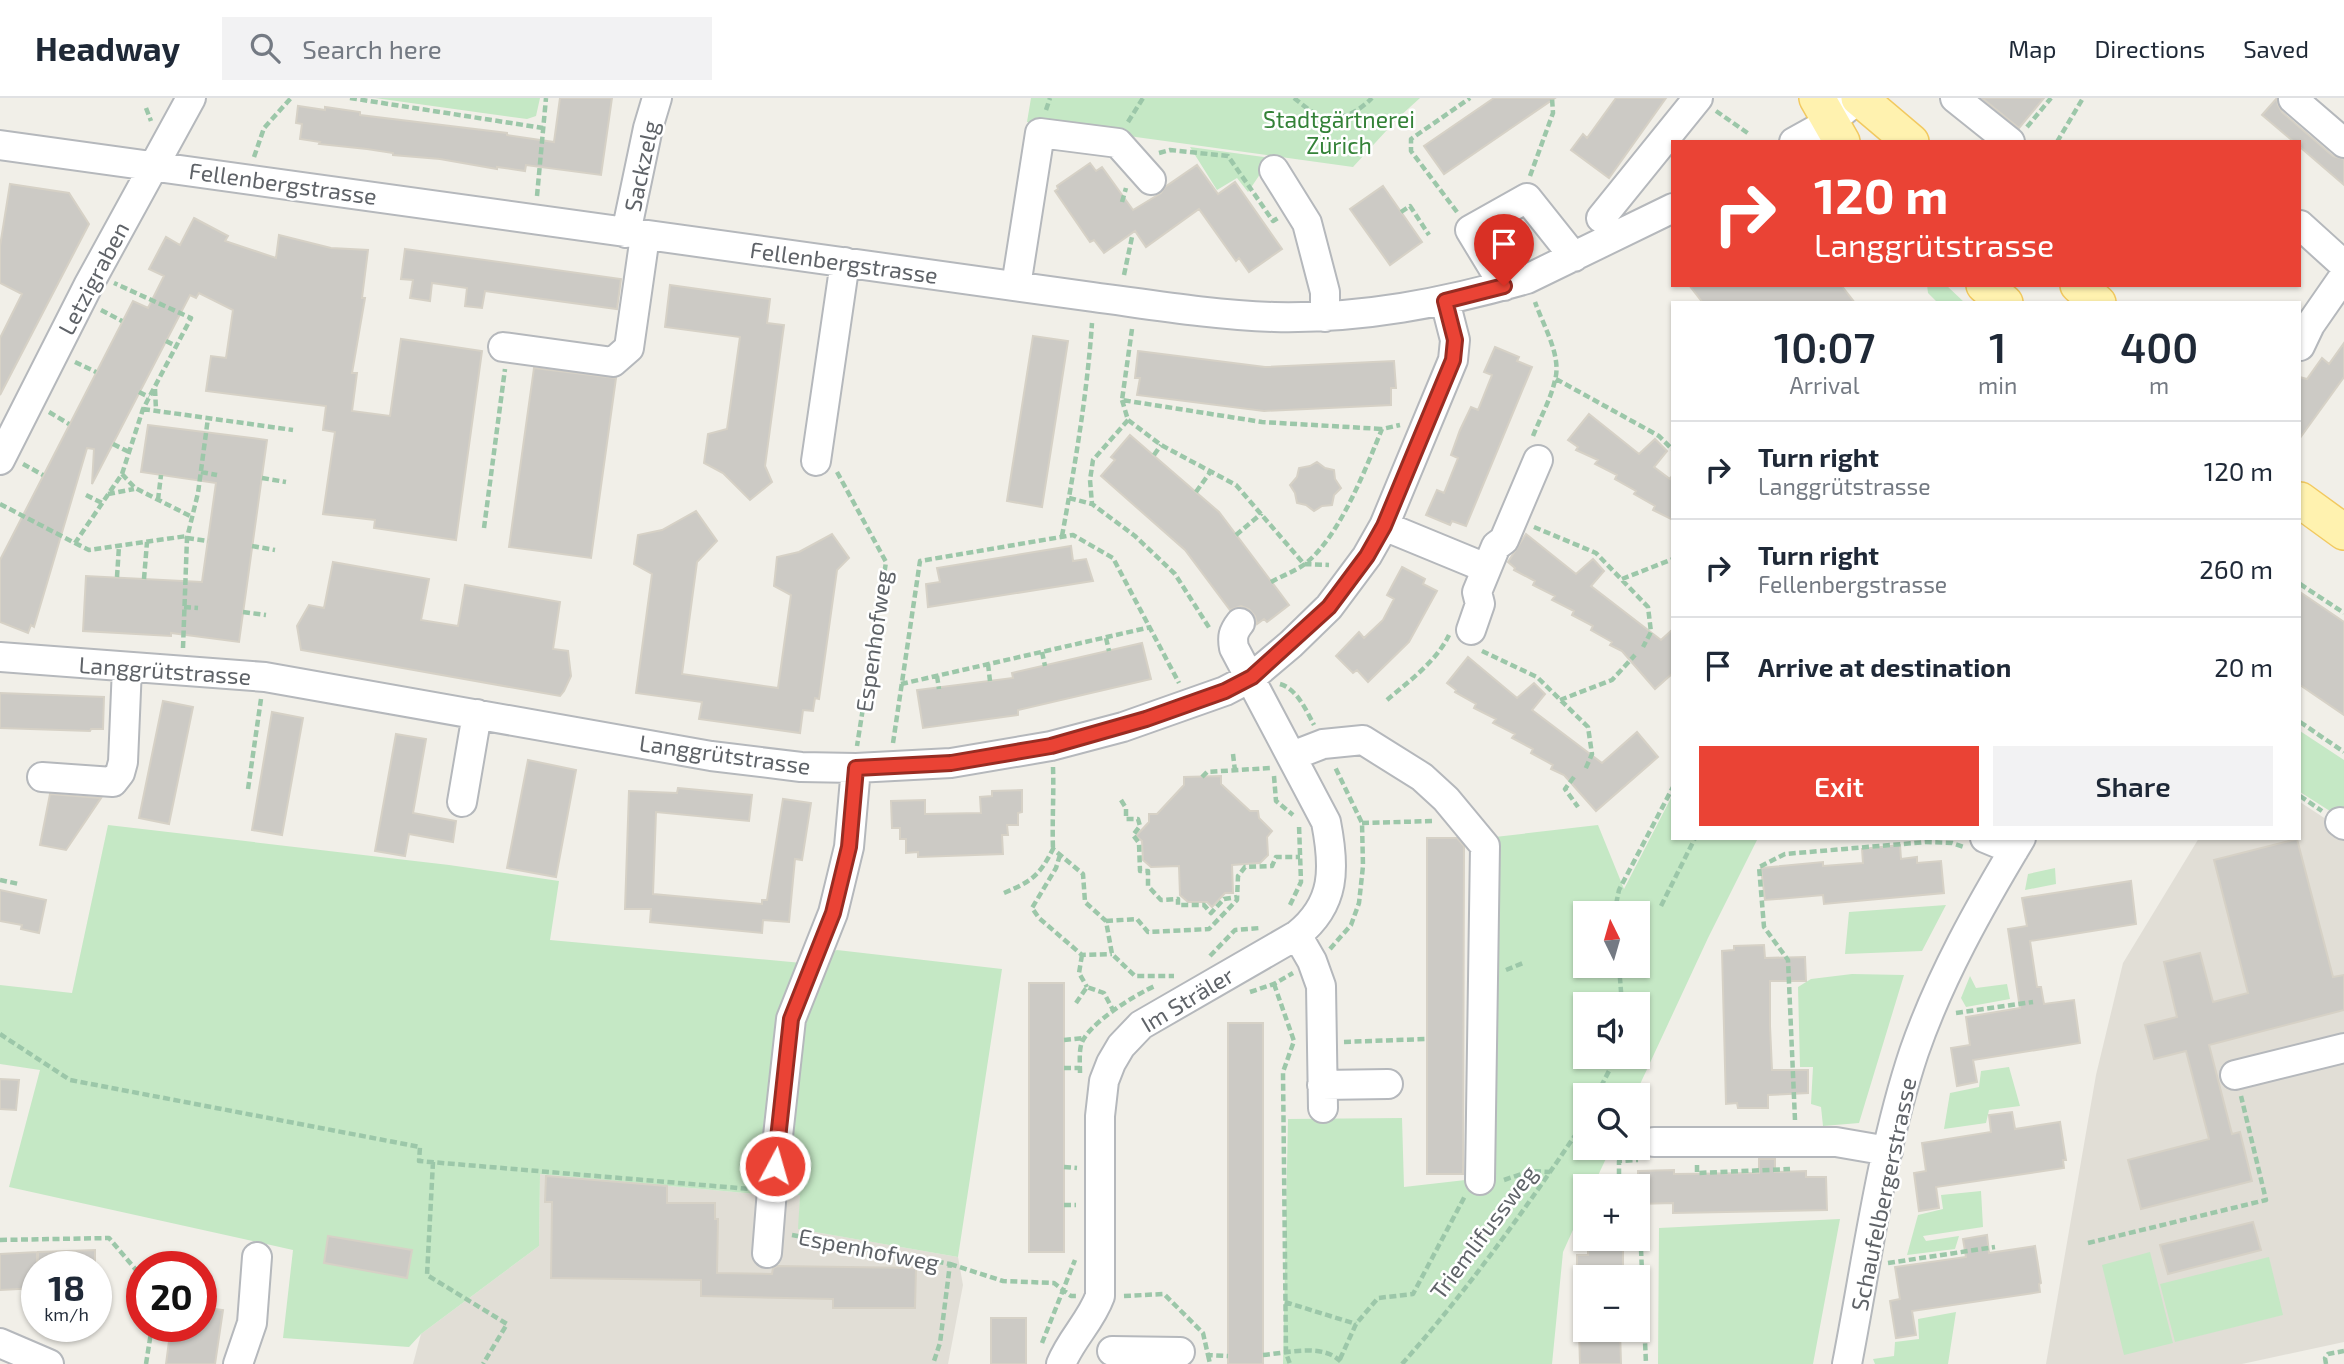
<!DOCTYPE html>
<meta charset="utf-8">
<style>
body{margin:0;font-family:"Exo 2",sans-serif;background:#f2f2f3;color:#1f2937;height:100vh;display:flex;flex-direction:column;font-size:26px;white-space:nowrap}
*{box-sizing:border-box;margin:0}
p{font-size:23px;color:#747a83}
.icon{flex:none;width:38px;height:38px;fill:none;stroke:currentColor;stroke-width:2;stroke-linecap:round;stroke-linejoin:round}
.map{position:relative;flex:1;overflow:hidden}
.panel{position:absolute;left:1671px;top:203px;width:630px;height:539px;display:flex;flex-direction:column;background:#fff;border-radius:0px;box-shadow:0 2px 5px #0004}
.panel>*{flex:none}
.banner{position:absolute;left:1671px;top:42px;width:630px;height:147px;border-radius:0px;box-shadow:0 2px 5px #0004;background:#ea4335;color:#fff;overflow:hidden}
.needle{width:46px;rotate:355deg}
.buttons{position:absolute;left:1573px;top:803px;display:grid;gap:14px}
.buttons a{display:grid;place-items:center;width:77px;height:77px;border-radius:0px;background:#fff;box-shadow:0 2px 5px #0004;font-size:35px}
.speed{position:absolute;left:21px;top:1153px;display:flex;gap:14px;font-size:35px;font-weight:700;text-align:center}
.speed>*{display:grid;place-content:center;width:91px;height:91px;border-radius:50%;background:#fff;box-shadow:0 2px 5px #0004;line-height:1}
.speed small{font-size:18px;font-weight:400}
.speed .limit{border:10px solid #d22;background:#fff;color:#111}
.pin{position:absolute;display:grid;place-items:center;width:60px;height:60px;color:#fff;margin:-72px -30px;border-radius:50% 50% 50% 0;rotate:-45deg;box-shadow:0 0 7px #0007}
.pin .icon{rotate:45deg}
.me{position:absolute;width:77px;margin:-38px;rotate:6deg;stroke-linejoin:round;filter:drop-shadow(0 0 5px #0008)}
.turn{display:flex;align-items:center;gap:24px;height:147px;padding:0 28px;font-size:32px}
.turn .icon{width:91px;height:91px;stroke-width:2.5}
.turn b{display:block;font-size:49px;line-height:60px}
.eta{display:flex;justify-content:space-evenly;align-items:center;height:119px;text-align:center}
.eta b{font-size:42px;font-weight:600;line-height:49px}
.primary-button{display:flex;gap:14px;margin-top:auto;padding:14px 28px}
.primary-button a{flex:1;height:80px;border-radius:0px;background:#ea4335;color:#fff;font-size:28px;font-weight:600;line-height:80px;text-align:center}
.primary-button a+a{background:#f2f2f3;color:#1f2937}
ul{padding:0;list-style:none}
li{display:flex;align-items:center;gap:21px;height:98px;padding:0 28px;border-top:2px solid #e0e1e3}
li div{flex:1}
li b{display:block;font-size:26px}
li em{font-style:normal}
header{display:flex;align-items:center;gap:42px;box-sizing:border-box;height:98px;padding:0 35px;background:#fff;border-bottom:2px solid #e0e1e3}
header strong{font-size:33px}
nav{display:flex;gap:38px;margin-inline-start:auto;font-size:24px}
.search{width:490px;height:63px;background:#f2f2f3;display:flex;align-items:center;gap:18px;box-sizing:border-box;padding:0 24px;border-radius:0px;color:#747a83;font-size:26px}
.map>svg:first-child{display:block}
.education{fill:#e1ded6}
.green{fill:#c5e8c5;fill-rule:evenodd}
.building{fill:#cccac5;stroke:#d6d1c6;stroke-width:2}
.lines{fill:none;stroke-linecap:round;stroke-linejoin:round}
.minor-casing{stroke:#b5b8bc;stroke-width:32}
.major-casing{stroke:#f2c960;stroke-width:38}
.path{stroke:#9cc7a9;stroke-width:4.5;stroke-dasharray:7 3.5;stroke-linecap:butt}
.minor{stroke:#fff;stroke-width:28}
.major{stroke:#fff2af;stroke-width:35}
.route-casing{stroke:#982c22;stroke-width:18}
.route{stroke:#ea4335;stroke-width:12}
.labels{text-anchor:middle;dominant-baseline:central;stroke-width:5;stroke-linejoin:round;paint-order:stroke}
.park-label{font-size:23px;fill:#348238;stroke:#fff}
.street-label{font-size:23px;fill:#5f6368;stroke:#fff}
</style>
<header>
<strong>Headway</strong>
<div class="search"><svg class="icon" aria-label="search" viewBox="0 0 24 24"><circle cx="10" cy="10" r="6"/><path d="M15 15l6 6"/></svg>Search here</div>
<nav><a>Map</a><a>Directions</a><a>Saved</a></nav>
</header>
<div class="map">
<svg width="2344" height="1266" viewBox="0 0 2344 1266">
<rect width="100%" height="100%" fill="#f1efe8"/>
<path class="education" d="M2300,704L2344,733V1244L2242,1266H2046L2096,977L2123,865L2199,740H2300Z
M540,1076L768,1097H800L799,1131L958,1159L963,1187L948,1266H413L421,1236L539,1148Z"/>
<path class="green" d="M375,0H540L536,18L527,21Z
M1031,0H1420L1398,20L1353,69L1027,24Z
M1190,49L1271,60L1248,94L1237,80L1217,92Z
M1927,187H1946L1965,205H1938L1928,195Z
M2300,633L2344,662V722L2300,694Z
M1673,696V740H1758L1708,840L1635,997L1586,998V1050H1611L1593,1088H1586L1585,1105L1563,1154L1552,1266H1283L1288,1021L1402,1020L1404,1089L1483,1080L1495,739L1598,727L1624,791ZM1586,816H1638V868H1586ZM1586,906H1638V959H1586Z
M108,727L449,767L559,783L550,842L802,865L837,852L1002,871L958,1159L798,1131L800,1097H768L540,1076L539,1148L421,1236L409,1249L283,1240L293,1152L9,1089L40,972L0,966V887L72,895Z
M2055,770L2056,786L2025,792L2028,776Z
M1946,807L1922,853L1845,856L1849,814Z
M1852,876L1904,877L1859,1025L1823,1028L1821,1009L1811,1006L1813,969H1800L1798,889L1811,881Z
M1970,878L1976,890L2007,886L2010,901L1966,909L1961,900Z
M2009,969L2020,1008L1989,1012L1986,1025L1944,1031L1950,995L1979,989L1981,973Z
M1981,1093L1983,1129L1923,1138L1926,1143L1959,1138L1955,1151L1907,1157L1918,1117L1943,1111L1941,1097Z
M1840,1121L1813,1266H1658L1659,1130Z
M2150,1154L2173,1245L2124,1257L2102,1167Z
M2269,1159L2283,1217L2175,1244L2160,1186Z
M1956,1214L1948,1266H1875L1873,1261L1894,1258L1895,1244L1919,1241L1918,1221Z"/>
<path class="building" d="M560,0H612L601,77L526,67L525,73L497,69V71L440,61L393,57V55L367,51L319,46L320,44L300,41L302,26L296,25L298,8L325,12V9L360,14V17L507,35V37L554,44Z
M1494,0H1555L1444,76L1424,48Z
M1616,0H1666L1609,80L1571,52L1583,36L1587,40Z
M1982,0H2044L2019,30Z
M2277,0L2278,7L2282,14L2333,58L2344,61V87L2300,49V44H2294L2262,17Z
M1090,65L1096,73L1102,69L1133,112L1161,95L1165,89L1197,67L1218,96L1235,84L1282,151L1249,174L1239,160L1236,163L1199,111L1146,149L1135,133L1104,155L1094,142L1090,144L1055,93L1058,91L1057,88Z
M10,86L69,95L89,126L0,297V240L22,196L0,185V148Z
M1383,88L1422,144L1390,167L1350,111Z
M194,120L228,138L225,143L276,160L279,137L331,150L368,152L362,200H365L352,275H357L352,313L390,318L401,241L482,253L456,442L374,430L375,422L323,416L335,334L323,332L326,308L206,293L211,258L226,260L233,212L199,195L196,200L190,197L92,386L94,351L87,350L34,529L31,527L28,535L0,524V462L133,203L148,210L164,178L149,171L166,139L180,147Z
M405,151L621,181L617,211L485,193L482,210L465,208L467,190L432,185L430,203L410,200L413,182L401,181Z
M670,187L770,201L767,225L784,227L765,368L772,384L750,402L723,375L704,365L708,336L727,331L740,239L665,229Z
M1689,187H1841L1855,205H1703Z
M1033,238L1068,243L1042,409L1007,403Z
M2344,245V279L2300,340V279L2307,281L2322,260L2329,266Z
M1495,249L1519,259L1517,263L1532,269L1466,428L1452,423L1450,427L1426,417L1437,392L1444,395L1458,360L1451,357L1460,332L1471,309L1478,312L1492,277L1484,274Z
M1138,253L1265,269L1394,263L1396,290H1391V307L1264,313L1137,297L1140,280H1135Z
M534,270L616,280L591,460L509,449Z
M1589,316L1639,356L1655,341L1667,353L1654,369L1670,381L1673,376V422L1653,412L1655,408L1634,396L1636,393L1615,381L1617,377L1595,366L1598,362L1576,352L1578,349L1568,342Z
M148,327L267,342L239,544L171,535V538L83,533L86,478L202,484L216,385L141,374Z
M1130,337L1219,414L1289,507L1267,524L1264,521L1257,526L1255,518L1249,511L1241,508L1230,512L1185,452L1101,378L1115,362L1111,359Z
M1317,364L1325,370L1334,372L1335,381L1341,390L1334,397L1332,407L1322,408L1314,413L1306,407L1297,405L1295,395L1290,387L1297,379L1299,370L1310,368Z
M696,413L717,443L697,464L682,576L778,590L791,497L774,488L777,459L799,454L832,436L849,460L837,472L819,601L815,600L813,613L803,612L800,635L699,621L702,604L636,595L652,476L634,466L638,437L662,432Z
M1526,436L1576,476L1593,461L1604,473L1591,488L1661,542L1673,531V575L1655,591L1622,553L1610,547L1612,544L1591,532L1593,528L1572,517L1574,513L1552,502L1555,498L1533,487L1535,483L1514,472L1515,470L1508,464Z
M1071,448L1073,463L1086,461L1093,483L928,509L926,486L940,484L937,470Z
M333,464L429,481L421,522L458,528L465,487L560,504L553,551L568,553L571,578L564,593L560,598L301,552L297,528L309,507L324,510Z
M1402,469L1425,481L1423,486L1437,493L1409,544L1368,584L1357,572L1353,575L1336,558L1359,534L1364,540L1383,522L1394,501L1387,497Z
M2300,494L2344,524V617L2300,587Z
M1142,545L1151,581L1018,612V617L923,630L917,592L1013,580L1012,575Z
M1468,559L1517,600L1534,585L1545,596L1532,612L1602,665L1637,634L1658,659L1596,713L1564,677L1551,671L1553,667L1531,655L1533,651L1512,640L1515,636L1493,625L1496,621L1474,610L1476,606L1455,594L1456,592L1447,585Z
M0,595L104,599L103,631H91L90,633L0,630Z
M163,603L193,609L169,726L139,720Z
M272,614L303,620L282,737L252,732Z
M396,636L426,641L413,715L456,723L453,744L409,736L405,758L375,753Z
M528,662L576,672L556,779L507,770Z
M1221,678V686L1250,713H1258L1259,720L1272,733L1267,739L1268,757L1260,765L1232,767L1233,795H1225L1212,809L1207,804H1188L1180,797L1179,768L1151,769L1143,762L1142,743L1136,738L1149,724V716H1157L1184,687V679Z
M678,690L752,697L749,723L656,714L653,796L762,806V802H767L783,701L811,705L802,762L795,761L789,824L763,822L762,835L650,824L651,811H625L629,693L677,695Z
M1022,692V714L1018,715V727H1007L1008,737H1002L1003,756L918,759V754L906,755V741H900V730H892L891,703L925,702V716L981,715L980,699L992,698V693Z
M50,696L101,700L66,752L40,747Z
M1427,740H1457L1464,748L1463,1076H1427Z
M2297,741L2333,879L2344,877V912L2209,947L2232,1036L2240,1034L2252,1083L2141,1111L2128,1062L2209,1041L2186,953L2154,961L2145,927L2177,919L2164,864L2200,855L2213,904L2248,895L2214,762Z
M1900,747L1901,761L1917,759V765L1941,763L1944,795L1824,806L1823,797L1765,802L1761,770L1823,764V768L1863,765L1862,751Z
M2131,783L2136,826L2030,843L2037,889H2041L2044,906L2074,902L2080,945L1973,962L1977,984L1957,988L1951,950L1970,947L1966,919L2020,910L2008,831L2027,828L2022,800Z
M0,792L46,802L39,835L21,831L22,827L0,823Z
M1764,847L1765,860L1805,859L1806,883H1770V928L1772,972H1808V995L1768,997V1010H1738L1737,1005L1726,1006L1722,853L1734,852V848Z
M1029,885H1064V1154H1029Z
M1228,925H1263V1266H1228Z
M0,981L19,982L16,1012L0,1011Z
M2012,1014L2015,1031L2060,1024L2066,1062H2063L2064,1070L1936,1089L1939,1110L1919,1113L1914,1075L1926,1073L1922,1045L1991,1034L1989,1017Z
M1759,1061H1775V1074L1806,1073V1079H1826L1827,1112L1673,1115V1105L1638,1106V1073L1674,1072V1076L1759,1075Z
M546,1078L667,1088V1105H715V1121H718L717,1175L772,1176L773,1170L777,1168L916,1170L915,1210H833V1201L701,1198V1182L551,1180L552,1104H545Z
M2253,1124L2261,1152L2168,1176L2160,1147Z
M1987,1137L1989,1155L2035,1148L2041,1185L2039,1186L2040,1194L1912,1213L1916,1237L1896,1240L1890,1203L1900,1201L1895,1169L1966,1159L1963,1141Z
M328,1138L412,1152L407,1180L324,1165Z
M1623,1151V1180H1577V1157H1588V1152Z
M95,1152V1169H38V1154Z
M37,1154V1190L0,1192V1156Z
M201,1209L223,1212L215,1266H166L171,1228H201Z
M991,1220H1026V1266H991Z
M1579,1232H1620L1621,1266H1580Z"/>
<g class="lines">
<g class="minor-casing">
<path id="minor" d="M1955,0L2010,44
M2293,1L2344,45
M1794,44L1830,24L1859,0
M0,47L1093,199C1153,207 1213,217 1274,219C1361,221 1444,205 1527,181L1673,110
M1274,72L1307,125L1325,194V219
M1601,120L1698,0
M2300,127L2344,167
M626,135L648,30L657,0
M1016,188L1040,35L1118,45L1151,82
M1504,188L1470,132L1527,100L1574,159
M2300,248L2310,227L2344,178
M503,249L613,264L629,250L645,138
M0,362L88,188L191,0
M816,363L845,164
M1384,428L1486,470
M1471,532L1480,506L1477,494L1496,448L1504,442L1538,362
M0,559L265,579L711,658L801,669L856,670L951,665L1051,648L1123,629L1225,593L1252,579L1291,546L1329,509L1367,458L1384,428L1453,262L1455,242L1445,203
M1292,658L1323,646L1363,642L1422,679L1446,701L1485,748L1480,1082
M42,679L113,684L120,675L123,664L127,569
M462,704L477,616
M2340,724L2344,727
M1985,740L2014,752
M1297,837L1312,863L1321,888L1323,1010
M2235,977L2344,950
M1322,987L1388,986
M1654,1044H1836L1888,1053
M767,1155L772,1092L791,921L833,815L849,749L856,670
M0,1245L49,1266
M1112,1253L1180,1254
M238,1266L252,1225L257,1159
M1061,1266C1071,1241 1091,1223 1100,1198V1018L1104,983L1111,965L1121,948L1141,927L1297,837C1336,806 1335,770 1326,724L1234,550C1232,539 1233,534 1240,525
M1847,1266C1867,1163 1881,1053 1914,954C1940,879 1980,808 2021,740"/>
</g>
<g class="major-casing">
<path id="major" d="M1817,0L1842,44
M1859,0L1911,44
M1984,187L2005,205
M2078,187L2098,205
M2300,402L2344,434"/>
</g>
<path class="path" d="M350,0L543,30
M1294,0C1302,6 1313,16 1322,19C1341,24 1359,13 1372,0
M146,10L151,23
M1046,12L1050,0
M1716,13L1749,36
M1128,24L1143,0
M2027,29L2051,0
M2057,44L2083,0
M1159,55L1170,52L1228,58L1273,123L1278,120
M254,59L264,30L291,0
M1530,78L1553,15L1552,0
M537,98L546,0
M1122,104L1126,90
M1401,114L1410,108L1429,137
M1457,114L1411,53V41L1470,0
M1124,177L1132,139
M101,212L122,223
M1132,231L1122,302L1262,324L1382,331
M166,243L176,248
M75,264L96,274
M1556,281L1659,338L1673,352
M155,291L156,312
M139,294L149,299
M1122,302L1128,322L1161,347L1236,387L1304,466L1329,467
M143,311L293,332
M49,314L69,326
M1128,322L1093,362L1090,382L1092,406L1135,438L1175,476L1210,531
M1533,338C1540,320 1551,301 1555,282C1562,258 1543,227 1535,204
M113,346L129,354
M1154,357L1161,347
M23,366L43,377
M201,374L217,377
M837,374L886,464L857,648
M122,376L135,390L192,419
M262,380L286,384
M1196,394L1211,373
M108,396L134,391
M86,397L102,405
M1069,400L1092,406
M158,402L161,377
M0,406L75,445L122,376L143,311L191,220L114,185
M1534,429L1596,455L1648,509L1651,534L1643,549
M484,430L505,271
M1236,437L1262,415
M1062,438C1075,367 1087,297 1092,225
M187,440L208,443
M75,445L89,452L187,438
M252,448L275,452
M117,479L119,448
M144,481L147,444
M1622,481L1673,461
M1271,484C1282,478 1295,473 1305,466C1340,438 1365,372 1382,331L1400,327
M2300,486L2344,515
M184,509L198,510
M243,514L266,517
M1106,540L1109,553
M183,550L187,440L198,395L208,320
M1482,553L1537,579L1588,629L1592,656L1585,672
M1042,554L1045,568
M988,566L990,583
M937,578L939,591
M901,586L1151,529
M1280,586C1297,591 1306,612 1314,627
M1387,602C1409,583 1436,564 1449,537
M1560,602L1612,582L1635,557
M2300,624L2344,654
M893,645L920,463L1073,437L1113,460L1179,585
M1233,656L1235,673
M1053,669C1054,697 1052,723 1053,751
M1274,678L1276,703L1293,717
M1202,679L1207,674L1270,670
M1574,679L1565,691L1578,709
M248,691L261,601
M2300,698L2322,713
M1121,702L1126,710V721H1138L1140,728L1133,737L1139,745L1140,773H1148V788L1161,802L1178,801V807H1204L1211,815L1224,801L1237,799
M1362,725L1434,723
M1060,757L1056,770L1032,810L1039,820L1082,857L1112,856
M0,782L19,786
M1004,795C1032,783 1039,778 1053,751L1083,776L1085,804L1106,823L1112,856L1135,878H1174
M1290,807L1301,784L1299,727
M1661,808L1695,740
M1614,816L1619,792L1673,689
M1106,823L1137,821L1148,834L1209,831L1237,802L1238,778L1245,769L1272,768L1276,759H1300
M1330,851L1351,827L1359,805L1363,768L1362,725L1335,669
M1082,857L1079,875L1087,889
M1210,858L1235,832L1260,830
M1619,868L1622,906
M1506,872L1523,865
M1274,886L1294,943L1283,974L1286,1255L1290,1266
M1250,894L1274,886L1293,875
M1076,905L1087,889L1104,895L1113,912
M1956,915L2033,904
M0,936L70,982L420,1049L419,1063L750,1091
M1064,942L1084,940
M1344,944L1427,941
M1064,970H1080
M1080,975C1080,966 1079,956 1081,947C1086,927 1136,896 1155,888
M1596,998L1611,969L1613,959
M1795,1022L1788,862L1764,829L1759,769L1785,756L1926,744L1952,745L1964,749
M433,1064L427,1177L507,1226L483,1266
M1697,1067V1075L1790,1071
M1064,1069L1077,1070
M1504,1082L1530,1073L1550,1074
M1619,1088V1063L1638,1062
M1064,1107H1076
M792,1137L950,1166L940,1245L933,1266
M0,1142L109,1140L142,1179
M2088,1145L2266,1102L2241,998
M1641,1151L1646,1266
M1888,1165L1995,1149
M950,1166L1003,1183L1054,1185L1071,1198H1076
M1124,1198L1164,1196L1203,1235L1208,1257L1228,1258
M1285,1204L1356,1226
M1042,1245L1075,1162
M1208,1257L1210,1266
M1263,1257C1288,1255 1325,1244 1343,1266
M1340,1261L1356,1226L1378,1200L1413,1196L1465,1098
M146,1266L152,1228
M1402,1266C1467,1193 1524,1113 1578,1033L1586,1019
M2326,1266L2325,1260L2328,1256L2344,1253"/>
<use href="#minor" class="minor"/>
<use href="#major" class="major"/>
</g>
<g class="lines">
<g class="route-casing">
<path id="route" d="M775,1068L791,921L833,815L849,749L856,670L951,665L1051,648L1146,621L1225,593L1252,579L1329,509L1367,458L1384,428L1453,262L1455,242L1445,203L1504,188"/>
</g>
<use href="#route" class="route"/>
</g>
<g class="labels">
<g class="park-label">
<text x="1339" y="21">Stadtgärtnerei<tspan x="1339" dy="26">Zürich</tspan></text>
</g>
<g class="street-label">
<text transform="translate(641 68) rotate(-78)">Sackzelg</text>
<text transform="translate(283 85) rotate(8)">Fellenbergstrasse</text>
<text transform="translate(844 164) rotate(8)">Fellenbergstrasse</text>
<text transform="translate(93 180) rotate(-62)">Letzigraben</text>
<text transform="translate(873 543) rotate(-82)">Espenhofweg</text>
<text transform="translate(165 572) rotate(4)">Langgrütstrasse</text>
<text transform="translate(725 656) rotate(8)">Langgrütstrasse</text>
<text transform="translate(1187 901) rotate(-31)">Im Sträler</text>
<text transform="translate(1883 1096) rotate(-78)">Schaufelbergerstrasse</text>
<text transform="translate(1483 1134) rotate(-53)">Triemlifussweg</text>
<text transform="translate(869 1151) rotate(11)">Espenhofweg</text>
</g>
</g>
</svg>
<div class="buttons">
<a><svg class="needle" viewBox="-14 -14 28 28"><path d="M0-13l5 13h-10z" fill="#e53935"/><path d="M0 13l5-13h-10z" fill="#747a83"/></svg></a>
<a><svg class="icon" aria-label="sound" viewBox="0 0 24 24"><path d="M4 9h4l5-4v14l-5-4H4zM17 9q2 3 0 6"/></svg></a>
<a><svg class="icon" aria-label="search" viewBox="0 0 24 24"><circle cx="10" cy="10" r="6"/><path d="M15 15l6 6"/></svg></a>
<a>+</a>
<a>−</a>
</div>
<div class="speed"><div>18<small>km/h</small></div><div class="limit">20</div></div>
<div class="pin" style="left:1504px;top:188px;background:#d93025"><svg class="icon" aria-label="arrive" viewBox="0 0 24 24"><path d="M6 21V4h12l-3 4 3 4H6"/></svg></div>
<svg class="me" style="left:775px;top:1068px" viewBox="-20 -20 40 40"><circle r="17" fill="#ea4335" stroke="#fff" stroke-width="3"/><path d="M0-11L8 9 0 5-8 9z" fill="#fff"/></svg>
<div class="banner">
<div class="turn"><svg class="icon" aria-label="right" viewBox="0 0 24 24"><path d="M7 20v-9h11M14 6l5 5-5 5"/></svg><div><b>120 m</b>Langgrütstrasse</div></div>
</div>
<section class="panel">
<div class="eta">
<div><b>10:07</b><p>Arrival</p></div>
<div><b>1</b><p>min</p></div>
<div><b>400</b><p>m</p></div>
</div>
<ul>
<li><svg class="icon" aria-label="right" viewBox="0 0 24 24"><path d="M7 20v-9h11M14 6l5 5-5 5"/></svg><div><b>Turn right</b><p>Langgrütstrasse</p></div><em>120 m</em></li>
<li><svg class="icon" aria-label="right" viewBox="0 0 24 24"><path d="M7 20v-9h11M14 6l5 5-5 5"/></svg><div><b>Turn right</b><p>Fellenbergstrasse</p></div><em>260 m</em></li>
<li><svg class="icon" aria-label="arrive" viewBox="0 0 24 24"><path d="M6 21V4h12l-3 4 3 4H6"/></svg><div><b>Arrive at destination</b></div><em>20 m</em></li>
</ul>
<div class="primary-button"><a>Exit</a><a>Share</a></div>
</section>
</div>
